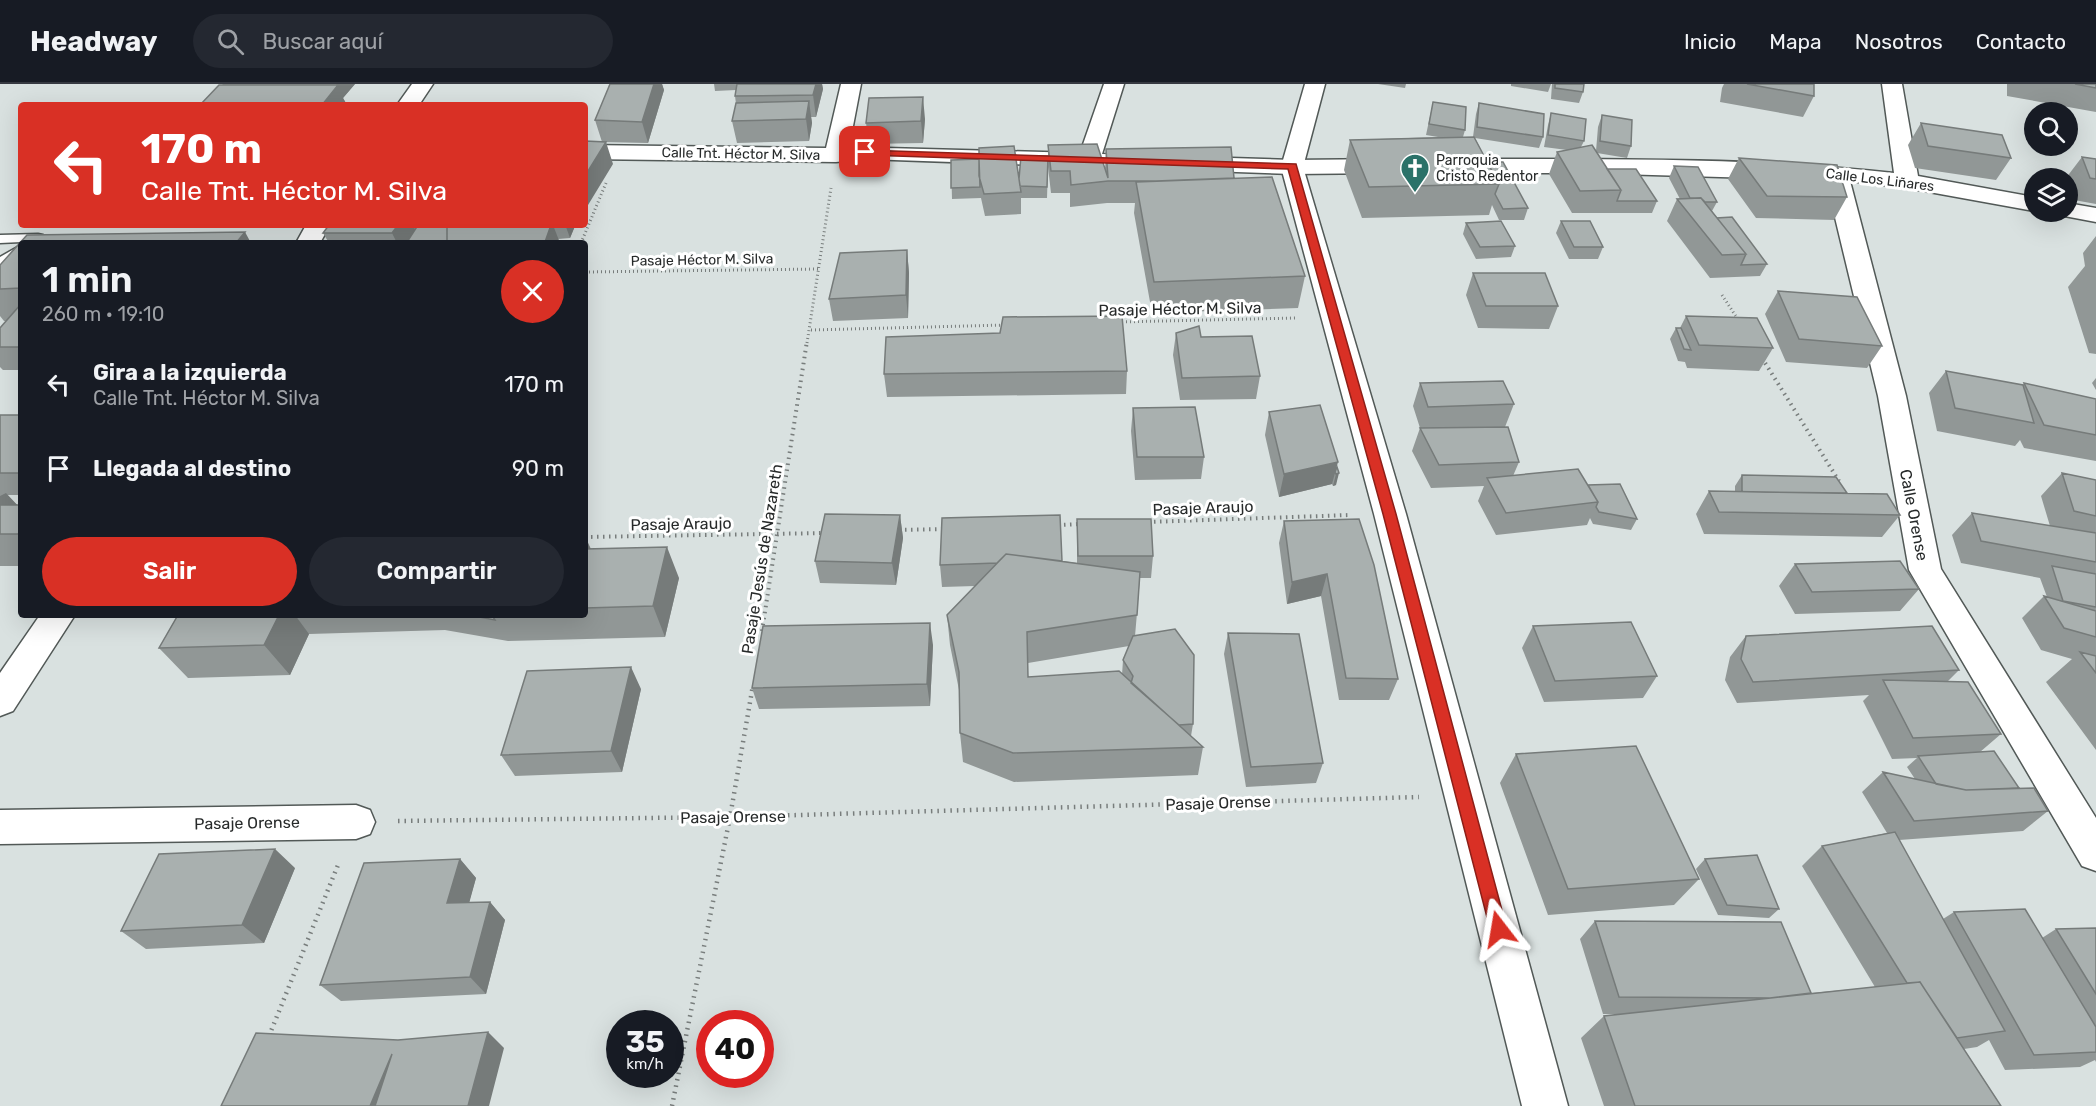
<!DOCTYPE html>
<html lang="es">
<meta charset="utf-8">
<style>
body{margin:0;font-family:Rubik,sans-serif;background:#242831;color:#f1f3f6;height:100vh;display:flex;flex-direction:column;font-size:22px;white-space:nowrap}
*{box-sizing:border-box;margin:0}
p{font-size:20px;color:#9ea1a6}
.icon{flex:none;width:33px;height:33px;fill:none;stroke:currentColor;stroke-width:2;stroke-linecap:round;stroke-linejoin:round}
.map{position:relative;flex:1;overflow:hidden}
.drawer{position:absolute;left:18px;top:156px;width:570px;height:378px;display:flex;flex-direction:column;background:#171b24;border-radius:6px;box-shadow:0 6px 24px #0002}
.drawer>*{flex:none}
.top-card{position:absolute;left:18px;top:18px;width:570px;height:126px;border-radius:6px;box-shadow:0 6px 24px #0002;background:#d93025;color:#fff;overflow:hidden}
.tools{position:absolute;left:2024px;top:18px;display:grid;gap:12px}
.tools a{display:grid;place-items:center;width:54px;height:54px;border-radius:50%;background:#171b24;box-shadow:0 6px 24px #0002;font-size:30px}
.speed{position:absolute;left:606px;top:926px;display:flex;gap:12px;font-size:30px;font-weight:700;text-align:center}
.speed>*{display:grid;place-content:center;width:78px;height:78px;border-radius:50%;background:#171b24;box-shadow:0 6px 24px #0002;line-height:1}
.speed small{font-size:15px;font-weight:400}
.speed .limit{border:9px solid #d22;background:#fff;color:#111}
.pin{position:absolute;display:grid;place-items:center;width:51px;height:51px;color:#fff;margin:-26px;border-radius:12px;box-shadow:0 3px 9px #0006}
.me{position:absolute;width:66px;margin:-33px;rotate:346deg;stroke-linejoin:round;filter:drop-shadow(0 0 4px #0008)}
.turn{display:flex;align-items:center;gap:21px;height:126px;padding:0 24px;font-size:27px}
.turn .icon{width:78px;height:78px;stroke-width:2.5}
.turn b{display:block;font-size:42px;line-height:51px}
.round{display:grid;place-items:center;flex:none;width:63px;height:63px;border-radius:32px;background:#242831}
.overview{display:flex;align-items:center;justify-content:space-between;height:102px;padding:0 24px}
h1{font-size:36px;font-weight:600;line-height:45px}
.button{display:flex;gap:12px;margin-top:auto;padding:12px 24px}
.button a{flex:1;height:69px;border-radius:36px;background:#d93025;color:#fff;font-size:24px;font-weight:600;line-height:69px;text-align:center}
.button a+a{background:#242831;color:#f1f3f6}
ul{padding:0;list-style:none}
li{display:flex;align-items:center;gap:18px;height:84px;padding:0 24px}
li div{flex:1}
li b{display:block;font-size:22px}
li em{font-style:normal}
header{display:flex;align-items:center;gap:36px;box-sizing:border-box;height:84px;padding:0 30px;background:#171b24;border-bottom:2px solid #363941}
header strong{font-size:28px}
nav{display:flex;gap:33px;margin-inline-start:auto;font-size:21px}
.search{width:420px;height:54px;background:#242831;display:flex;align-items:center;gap:15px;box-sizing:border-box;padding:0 21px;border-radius:33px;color:#9ea1a6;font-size:22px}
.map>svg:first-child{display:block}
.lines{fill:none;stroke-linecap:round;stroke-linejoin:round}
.service-casing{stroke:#525957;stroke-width:3}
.minor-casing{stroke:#525957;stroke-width:3}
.tertiary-casing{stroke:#525957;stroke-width:3}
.path-far2{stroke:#787d7c;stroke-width:3;stroke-dasharray:1 3;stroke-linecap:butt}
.path-far1{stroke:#787d7c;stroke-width:4;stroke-dasharray:1.5 4.5;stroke-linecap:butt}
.path{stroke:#787d7c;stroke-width:4.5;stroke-dasharray:1.5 5;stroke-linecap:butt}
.service{fill:#fff;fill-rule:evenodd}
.minor{fill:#fff;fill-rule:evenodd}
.tertiary{fill:#fff;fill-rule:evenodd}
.wall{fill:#919796;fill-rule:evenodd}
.shaded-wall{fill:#767b7a}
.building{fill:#a9b0af;stroke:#767b7a;stroke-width:1.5}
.route{fill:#d93025;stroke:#8d1f18;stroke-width:1.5}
.labels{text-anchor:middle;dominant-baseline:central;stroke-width:6;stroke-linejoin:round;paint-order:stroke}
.far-street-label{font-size:14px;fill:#272a2a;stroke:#fff}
.far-poi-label{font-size:14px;fill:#272a2a;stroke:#fff;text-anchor:start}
.street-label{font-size:16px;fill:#272a2a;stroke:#fff}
</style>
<header>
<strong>Headway</strong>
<div class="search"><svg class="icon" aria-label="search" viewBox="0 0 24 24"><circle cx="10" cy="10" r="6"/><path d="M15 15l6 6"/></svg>Buscar aquí</div>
<nav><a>Inicio</a><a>Mapa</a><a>Nosotros</a><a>Contacto</a></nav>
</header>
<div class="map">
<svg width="2096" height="1022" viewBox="0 0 2096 1022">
<rect width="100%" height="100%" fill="#d9e1e0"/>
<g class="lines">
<g class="service-casing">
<path id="service" d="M38,150L43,151V157L0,159V151Z
M21,161V171L0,183V173Z"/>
</g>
<g class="minor-casing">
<path id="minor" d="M412,0H433L419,21H397Z
M841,0H861L849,63L1080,69L1104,0H1124L1102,70L1292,76L1390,75L1398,77L1401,82L1398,87L1390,89L1292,90L865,75L836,78L585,75V61L826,64Z
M1882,0H1902L1918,92L2034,113V127L1907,104L1850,97L1906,312L1941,485L2096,734V787L2082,782L1909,486L1878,312L1826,96L1584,89H1459L1451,87L1448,82L1451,77L1459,75C1603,75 1751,73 1894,89Z
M2067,119L2096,124V138L2059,131L2056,128H2067Z
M306,141H330L320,159H296Z
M40,531H75L13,627L0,632V589Z
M356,721L370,726L375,738L370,750L356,755L0,760V726Z"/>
</g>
<g class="tertiary-casing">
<path id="tertiary" d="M1305,0H1325L1303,83L1406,430L1568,1022H1522L1374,430L1281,83Z"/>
</g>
<path class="path-far2" d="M581,159L606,99
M585,188L819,185
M1722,211L1739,237
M1118,238L1296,234
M811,246L1005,241
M807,259L831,104"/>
<path class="path-far1" d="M1762,274L1839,397
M1148,438L1350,431
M1058,441L1080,440
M899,446L945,445
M585,453L825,449
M762,547L807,257"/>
<path class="path" d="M398,737L730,733L1419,713
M269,952L338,781
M672,1022L730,733L753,601"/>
<use href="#service" class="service"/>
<use href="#minor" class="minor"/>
<use href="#tertiary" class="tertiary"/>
</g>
<path class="wall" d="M222,0H355L343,14L347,21H200L223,1Z
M610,0H662L664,6L648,59L602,58L595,36Z
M714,0H822L823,5L816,33H811L812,39L809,57L737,59L732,37L736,20L735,12L736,6L715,7Z
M1378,0H1406L1405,4Z
M1511,0H1551L1548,8L1511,2Z
M1552,0H1584L1583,8L1579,19L1551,15Z
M1724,0H1814V12L1803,33L1720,18L1722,4Z
M2007,0H2096V28L2007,12Z
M1433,18L1465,46L1463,53H1473L1476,30L1479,19L1543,53L1539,64L1475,54L1487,78L1528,124L1524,136H1499L1492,121L1489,131L1362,134L1344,86L1350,56L1438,53L1426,51Z
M1551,29L1584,57L1581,63L1596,67L1598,43L1602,31L1631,62L1627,74L1597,69L1607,85L1657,117L1652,129H1572L1549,90L1557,68L1567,66L1544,63L1548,41Z
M925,35L923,59L869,60L866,39Z
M1921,39L2011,74L1996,96L1915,84L1908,61Z
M1048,61L1105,85L1106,65L1234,94L1305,192L1298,224L1152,229L1134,129L1135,119H1107L1070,123V109H1051L1048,83L1047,114H1021V130L985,132L981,114L952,115L951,76L1019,95L1048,72Z
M2082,73L2096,75V120L2074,116L2067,97V94H2066Z
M1739,74L1847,113L1834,136L1756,134L1728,95Z
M1674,82L1717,118L1712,127L1717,134L1767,180L1760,192L1710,194L1667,137L1677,115H1680L1669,94Z
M1561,137L1603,163L1598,175H1569L1556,149Z
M1466,139L1515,162L1511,173L1476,175L1463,150Z
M329,141H575V142L570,154L558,155L560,159H329L323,149Z
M2096,152V270L2089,269L2068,203L2085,182L2083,169Z
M21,159V286H3L0,283V244L6,237H4L0,232V181Z
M907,166L909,189L908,234L833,237L829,215Z
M1473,189L1558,222L1549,245L1478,244L1466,211Z
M1778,207L1882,262L1867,284L1786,278L1765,230Z
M1686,232L1773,264L1759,287L1687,284L1685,278L1678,277L1670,255L1676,244H1680Z
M1176,249L1260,292L1256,315L1180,316L1173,271Z
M1127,287L1126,310L887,313L884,290Z
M1946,287L2023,301L2024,299L2096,315V377L2024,364L2020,356L2015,362L1937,347L1929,309Z
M2096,294V306L2092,299Z
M1420,299L1514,320L1505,343L1519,378L1513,392L1588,401L1637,435L1631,446L1593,440L1590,434L1587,441L1496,451L1478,417L1484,402L1431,404L1412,367L1420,344L1413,322Z
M1133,324L1204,373L1201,395L1135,396L1131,347Z
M1269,328L1337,383L1336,401L1333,402L1332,400L1279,413L1265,351Z
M0,331H21V411H7L17,421H21V482H0Z
M2062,389L2096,396V666L2046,598L2072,575L2041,566L2022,534L2044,512L2047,513L2040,494L1961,479L1952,451L1972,429L2050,442L2041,412Z
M1742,391L1847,409L1900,431L1882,453L1704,450L1696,430L1709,407L1735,408V402Z
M900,431L903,454L896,501L820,499L815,477Z
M1077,435L1153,472L1151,494H1140L1135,552L1193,640L1191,652L1203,663L1198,691L1014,698L963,678L960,649L959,606L950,561L947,531L975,502L942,503L940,481L1062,477L1077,479ZM1129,562L1123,576L1122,591L1028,593V579Z
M1359,435L1398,595L1389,616H1339L1321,512L1287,520L1279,459L1284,437Z
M585,452L591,465L679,494L665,553L508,557L445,546L309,550L290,591L188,594L159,564L178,531H585Z
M1795,480L1919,505L1900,527L1795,530L1779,502Z
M1533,542L1657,592L1643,614L1544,618L1522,564Z
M1228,549L1323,679L1316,699L1246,703L1224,570Z
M1746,552L1959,586L1948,597L2001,650L1980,668L2019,704L2048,727L2023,747L1899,756L1943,835L1954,828L2042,854L2056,845L2096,844V978L2095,976L2080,983L2005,986L1989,956L1977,963L1964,965L2001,1022H1604L1581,954L1604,932L1620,930H1603L1580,855L1595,837L1811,909L1875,903L1802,782L1822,762L1887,749L1862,708L1883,688L1915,695L1907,683L1917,674L1892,675L1863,617L1869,611L1737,619L1725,596L1730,573Z
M933,561L930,622L759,625L752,604Z
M641,605L622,688L515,692L501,671Z
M1516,670L1699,795L1674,821L1548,831L1500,699Z
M460,775L476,794L469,818H490L505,836L486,910L341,917L320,901Z
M1705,775L1779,825L1769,834L1718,831L1696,785Z
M295,784L264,859L146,865L121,847Z"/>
<path class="shaded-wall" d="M336,0H355L343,14L347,21H322L337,2Z
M654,0H662L664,6L648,59L642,38Z
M815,0H822L823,5L816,33L813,11Z
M923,13L925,35L923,59L921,37Z
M809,17L812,39L809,57L806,35Z
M606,58L613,80L585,126V92Z
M398,141H413L417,150L407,158L408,159H397L392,149Z
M551,141H553L560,159H546L545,158Z
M567,141H575V142L570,154L566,143Z
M245,148L251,159H236Z
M907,166L909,189L908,234L906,211Z
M1338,378L1332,400L1279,413L1284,390Z
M1339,389L1336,401L1333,402L1336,390Z
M6,409L21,425V453L0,435V412Z
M900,431L903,454L896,501L892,479Z
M585,452L592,469L585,493Z
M667,463L679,494L665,553L653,522Z
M1327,490L1321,512L1287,520L1292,498Z
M279,531H295L309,550L290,591L264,561Z
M930,539L933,561L930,622L927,600Z
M631,583L641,605L622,688L611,667Z
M275,765L295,784L264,859L242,841Z
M460,775L476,794L464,838L447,819Z
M490,818L505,836L486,910L470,893Z
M488,948L504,964L489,1022H468Z
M392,970L397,1022H370Z"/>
<path class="building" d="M610,0H654L642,38L595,36Z
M737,0H816L813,11L735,12Z
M1555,0H1584L1583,8L1555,4Z
M1747,0H1814V12Z
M2075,0H2096V4Z
M219,1H338L322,21H200Z
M923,13L921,37L866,39L869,14Z
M809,17L806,35L732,37L736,19Z
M1433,18L1466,23L1465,46L1429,40Z
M1479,19L1544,30L1543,53L1477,43Z
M1551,29L1586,35L1584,57L1548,51Z
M1602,31L1632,36L1631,62L1600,57Z
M1921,39L2002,51L2011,74L1928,62Z
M1474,53L1499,100L1369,103L1350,56Z
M585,57L606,58L585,92Z
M1097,60L1108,94L1106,65L1231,63L1234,94L1156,97H1108L1071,101L1070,87H1051L1048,61Z
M1592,61L1621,106L1580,107L1557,68Z
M1014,62L1021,108L984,110L979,92V64Z
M1021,72H1048L1047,103L1020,102L1019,95Z
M2082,73L2096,75V95L2090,94Z
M1739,74L1837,81L1847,113L1767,112Z
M979,75L980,103L951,104V76Z
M1487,78H1503L1528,124L1503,125L1495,110L1499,100Z
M1674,82L1698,83L1717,118H1705L1701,114H1690Z
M1607,85H1636L1657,117H1617L1621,106Z
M1272,93L1305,192L1154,198L1136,98Z
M1701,114L1746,170L1722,171L1677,115Z
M1732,133L1767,180L1741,181L1746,170L1717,134Z
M1501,137L1515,162L1480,163L1466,139Z
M1561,137H1590L1603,163H1574Z
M329,141H398L392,149H323Z
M418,141H469L447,142V158H407Z
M469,141H551L545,158L447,159V142Z
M553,141H567L566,143H554Z
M245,148L236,159H21V204L0,205V181L27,151Z
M907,166L906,211L829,215L840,169Z
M1473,189H1545L1558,222H1486Z
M1778,207L1857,213L1882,262L1799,255Z
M21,220V263H0V244Z
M1122,232L1127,287L884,290L886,253L1000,249L1003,233Z
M1686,232L1757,234L1773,264L1699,261Z
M1199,242L1201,253L1252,252L1260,292L1182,294L1176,249Z
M1676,244H1681L1691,266L1684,265Z
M1946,287L2023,301L2034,339L1955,324Z
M1503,297L1514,320L1428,323L1420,299Z
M2024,299L2096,315V351L2044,341Z
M1320,321L1338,378L1284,390L1269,328Z
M1195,323L1204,373H1137L1133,324Z
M0,331H21V389H0Z
M1508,343L1519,378L1439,381L1420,344Z
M1337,383L1339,389L1336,390L1335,388Z
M1578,385L1598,418L1506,429L1487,394Z
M2062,389L2096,396V432L2074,427Z
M1742,391L1836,393L1847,409L1742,408Z
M1620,400L1637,435L1599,428L1596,423L1598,418L1588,401Z
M1709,407L1887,410L1900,431L1719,428Z
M0,421H21V446L18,450H0Z
M1972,429L2096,449V478L1981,457Z
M825,430L900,431L892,479L815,477Z
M1060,431L1062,477L1006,470L997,479L940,481L942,434Z
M1077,435H1151L1153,472H1078Z
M1359,435L1374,481L1398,595L1346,594L1327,490L1292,498L1284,437Z
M667,463L653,522L585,524V465Z
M1006,470L1140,488L1137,531L1027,548L1028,593L1119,587L1203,663L1013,669L960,649L959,588L947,531Z
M1900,477L1919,505L1812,508L1795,480Z
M2052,482L2096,490V523L2063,517Z
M2044,512L2096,527V553L2064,544Z
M178,531H279L264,561L159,564Z
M469,531H492L495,536Z
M1631,538L1657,592L1555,597L1533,542Z
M930,539L927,600L752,604L763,542Z
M1932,542L1959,586L1753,598L1741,575L1746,552Z
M1175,545L1194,571L1193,640L1179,641L1131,599L1133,592L1123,576L1133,552Z
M1228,549L1299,550L1323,679L1251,683Z
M2080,568L2096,572V589Z
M631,583L611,667L501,671L527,587Z
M1883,596L1968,598L2001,650L1913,654Z
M1636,662L1699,795L1568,805L1516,670Z
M1994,667L2019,704L1966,706L1936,700L1918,672Z
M1883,688L1966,706L2034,704L2048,727L1914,737Z
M1895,748L2005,947L1957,954L1920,898L1907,899L1822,762Z
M275,765L242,841L121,847L159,770Z
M1757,771L1779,825L1727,821L1705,775Z
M460,775L447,819L490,818L470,893L320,901L364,779Z
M2025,825L2096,943V968L2034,971L1954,828Z
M1595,837L1781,838L1811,909L1770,914L1619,913Z
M2096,844V910L2056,845Z
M1920,898L2001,1022H1635L1604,932Z
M488,948L468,1022H375L392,970L370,1022H221L256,949L398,956Z"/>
<path class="route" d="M862,66L1296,80L1396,430L1507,845L1505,851L1499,853L1493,851L1490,845L1383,430L1288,85L865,71L861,68Z"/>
<defs>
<g id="church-pin" transform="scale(1.5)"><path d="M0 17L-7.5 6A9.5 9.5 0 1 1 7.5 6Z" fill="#2b7269" stroke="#fff"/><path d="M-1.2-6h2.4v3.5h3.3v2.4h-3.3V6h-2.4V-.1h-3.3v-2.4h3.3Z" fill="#fff"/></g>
</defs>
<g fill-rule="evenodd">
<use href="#church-pin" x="1415" y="84"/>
</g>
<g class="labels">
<g class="far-street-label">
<text transform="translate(741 70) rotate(1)">Calle Tnt. Héctor M. Silva</text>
<text transform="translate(1880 96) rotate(7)">Calle Los Liñares</text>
<text transform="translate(702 176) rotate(-1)">Pasaje Héctor M. Silva</text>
</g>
<g class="far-poi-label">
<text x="1436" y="76">Parroquia<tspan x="1436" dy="16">Cristo Redentor</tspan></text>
</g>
<g class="street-label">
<text transform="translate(1180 225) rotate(-1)">Pasaje Héctor M. Silva</text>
<text transform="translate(1203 424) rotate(-2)">Pasaje Araujo</text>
<text transform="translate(1914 431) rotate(79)">Calle Orense</text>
<text transform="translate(681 440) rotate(-1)">Pasaje Araujo</text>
<text transform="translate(762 475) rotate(-81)">Pasaje Jesús de Nazareth</text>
<text transform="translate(1218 719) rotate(-2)">Pasaje Orense</text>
<text transform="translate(733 733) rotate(-1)">Pasaje Orense</text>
<text transform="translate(247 739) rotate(-1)">Pasaje Orense</text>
</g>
</g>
</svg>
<div class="tools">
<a><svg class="icon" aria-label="search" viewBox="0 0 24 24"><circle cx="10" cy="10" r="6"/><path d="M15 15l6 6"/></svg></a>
<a><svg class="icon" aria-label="layers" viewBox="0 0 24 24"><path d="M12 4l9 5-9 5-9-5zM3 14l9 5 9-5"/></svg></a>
</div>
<div class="speed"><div>35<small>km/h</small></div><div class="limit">40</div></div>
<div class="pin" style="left:865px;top:68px;background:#d93025"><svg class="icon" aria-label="arrive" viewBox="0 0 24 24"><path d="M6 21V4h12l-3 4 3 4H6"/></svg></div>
<svg class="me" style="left:1499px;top:845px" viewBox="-20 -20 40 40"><path d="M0-17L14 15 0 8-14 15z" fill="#d93025" stroke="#fff" stroke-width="4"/></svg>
<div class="top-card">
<div class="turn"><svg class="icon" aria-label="left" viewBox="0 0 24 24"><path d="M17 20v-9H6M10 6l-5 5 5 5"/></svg><div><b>170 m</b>Calle Tnt. Héctor M. Silva</div></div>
</div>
<section class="drawer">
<div class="overview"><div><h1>1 min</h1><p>260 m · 19:10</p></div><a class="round" style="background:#d93025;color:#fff"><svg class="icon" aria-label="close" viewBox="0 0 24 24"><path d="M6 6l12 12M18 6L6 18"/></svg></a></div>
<ul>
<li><svg class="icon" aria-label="left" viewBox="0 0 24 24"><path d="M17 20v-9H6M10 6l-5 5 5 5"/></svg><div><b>Gira a la izquierda</b><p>Calle Tnt. Héctor M. Silva</p></div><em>170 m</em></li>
<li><svg class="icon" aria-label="arrive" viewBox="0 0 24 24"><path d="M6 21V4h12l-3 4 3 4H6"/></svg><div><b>Llegada al destino</b></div><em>90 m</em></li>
</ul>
<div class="button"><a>Salir</a><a>Compartir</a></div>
</section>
</div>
